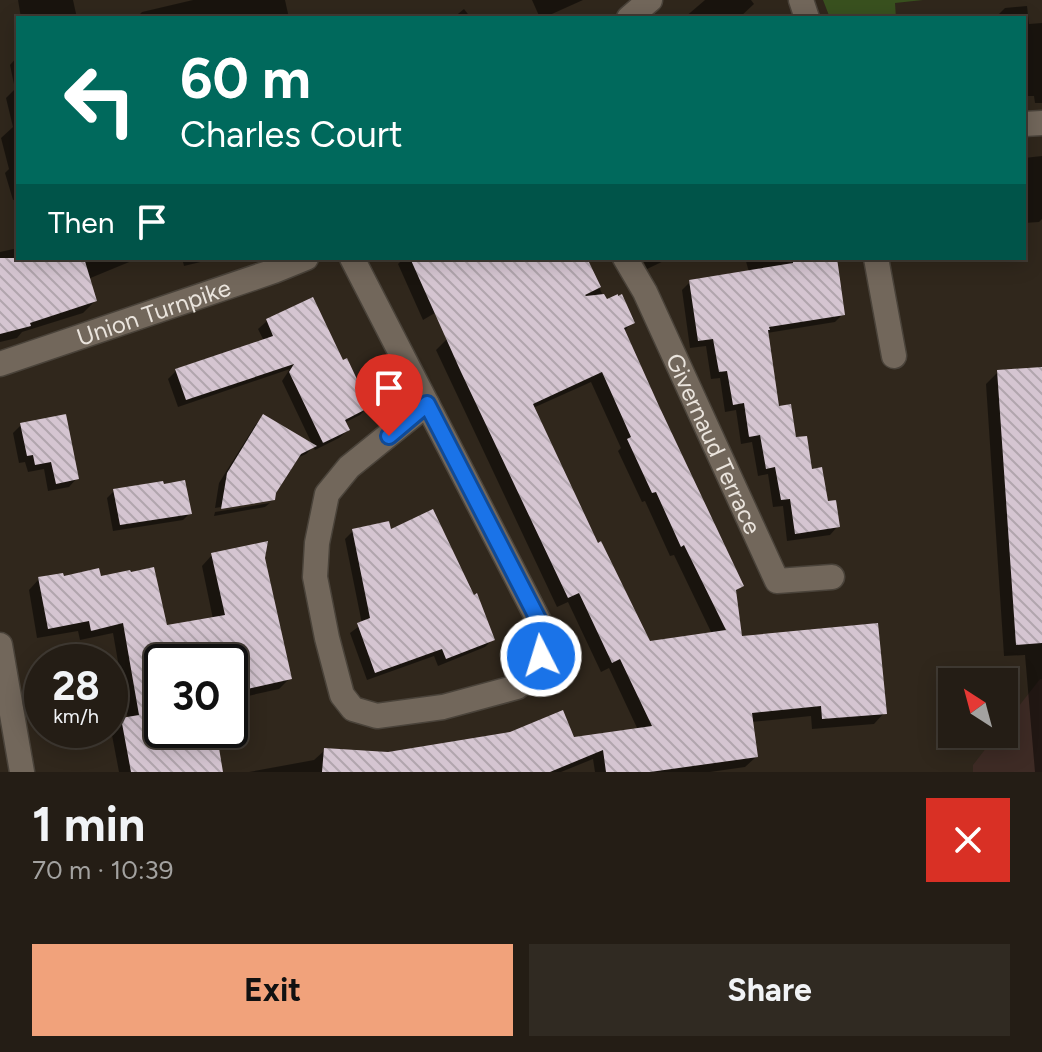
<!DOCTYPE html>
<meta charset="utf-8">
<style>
body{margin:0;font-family:Figtree,sans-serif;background:#302a22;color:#f1f3f6;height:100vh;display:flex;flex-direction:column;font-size:30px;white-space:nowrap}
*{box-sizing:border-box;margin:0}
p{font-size:26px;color:#a3a2a0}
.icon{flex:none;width:44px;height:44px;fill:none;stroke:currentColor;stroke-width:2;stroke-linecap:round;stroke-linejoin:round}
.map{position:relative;height:772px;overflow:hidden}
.drawer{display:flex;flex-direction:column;background:#241d15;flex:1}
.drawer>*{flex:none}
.guide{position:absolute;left:16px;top:16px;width:1010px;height:244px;border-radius:0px;box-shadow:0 4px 20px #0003,0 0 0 2px #413b34;background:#00695c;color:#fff;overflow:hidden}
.needle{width:52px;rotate:324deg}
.tools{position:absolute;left:938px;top:668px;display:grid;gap:16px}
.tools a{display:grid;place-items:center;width:80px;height:80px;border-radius:0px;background:#241d15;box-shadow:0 4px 20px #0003,0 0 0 2px #413b34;font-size:40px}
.speed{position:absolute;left:24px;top:644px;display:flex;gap:16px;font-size:40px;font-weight:700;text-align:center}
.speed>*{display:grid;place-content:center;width:104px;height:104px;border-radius:50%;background:#241d15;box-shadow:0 4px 20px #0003,0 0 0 2px #413b34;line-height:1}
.speed small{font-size:20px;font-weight:400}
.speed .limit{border:4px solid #111;border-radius:12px;background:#fff;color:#111}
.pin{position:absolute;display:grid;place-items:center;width:68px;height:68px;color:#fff;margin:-82px -34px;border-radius:50% 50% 50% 0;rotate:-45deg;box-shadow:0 0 8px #0007}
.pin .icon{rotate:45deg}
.me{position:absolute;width:88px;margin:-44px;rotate:355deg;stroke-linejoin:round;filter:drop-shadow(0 0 6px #0008)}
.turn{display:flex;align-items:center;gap:28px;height:168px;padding:0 32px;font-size:36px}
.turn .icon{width:104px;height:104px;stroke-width:2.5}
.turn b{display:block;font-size:56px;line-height:68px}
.then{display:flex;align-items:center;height:76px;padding:0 32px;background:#0003;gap:16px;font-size:30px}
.round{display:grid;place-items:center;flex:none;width:84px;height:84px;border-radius:0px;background:#302a22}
.head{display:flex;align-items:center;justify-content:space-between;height:136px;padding:0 32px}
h1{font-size:48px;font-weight:700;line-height:60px}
.button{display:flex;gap:16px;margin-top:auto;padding:16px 32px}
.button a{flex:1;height:92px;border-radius:0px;background:#f1a27b;color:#111;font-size:32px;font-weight:700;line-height:92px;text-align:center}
.button a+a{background:#302a22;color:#f1f3f6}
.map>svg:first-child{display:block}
.commercial{fill:#3e2b25}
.green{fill:#39511f}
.shadow{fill:#0007;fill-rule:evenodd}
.building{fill:url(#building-back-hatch);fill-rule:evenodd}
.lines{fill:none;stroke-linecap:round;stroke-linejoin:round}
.minor-casing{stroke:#4a433a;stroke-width:27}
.secondary-casing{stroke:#4a433a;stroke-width:27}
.minor{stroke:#72675b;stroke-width:24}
.secondary{stroke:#72675b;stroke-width:24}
.route-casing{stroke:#114b97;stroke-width:20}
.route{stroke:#1a73e8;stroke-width:14}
.labels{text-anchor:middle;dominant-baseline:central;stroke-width:8;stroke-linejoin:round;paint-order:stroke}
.street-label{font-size:24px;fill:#eae4dd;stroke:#15110c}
</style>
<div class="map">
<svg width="1042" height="772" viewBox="0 0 1042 772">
<defs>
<pattern id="building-back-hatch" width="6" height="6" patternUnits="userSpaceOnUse" patternTransform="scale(2)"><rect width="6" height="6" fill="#d5c5d1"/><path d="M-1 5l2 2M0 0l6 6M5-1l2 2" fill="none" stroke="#b1a5ad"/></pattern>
</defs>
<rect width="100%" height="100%" fill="#30271c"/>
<path class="commercial" d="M1040,679H1042V772H973V765L997,734H1004V725Z"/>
<path class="green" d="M823,0H923L895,3L896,18H830Z"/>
<path class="shadow" d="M18,0H73L77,18H21Z
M193,0H285L289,18H136L142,12Z
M532,0H583L543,18H540Z
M705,0H751L754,4L739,18H684Z
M1027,6L1029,24L1042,23V103H1035L1034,96H1024V18H998L997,16L1005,8Z
M464,9L471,18H453Z
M18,56V199L13,200L5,173L9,169L1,138L13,127L6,98L15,89L10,65Z
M1042,156V219L1039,222L1024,223V158Z
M18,248V258H139L88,279L95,301L83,313L22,332L17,338L0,342V252Z
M182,258H217L184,266Z
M404,258H528L423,320L398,264Z
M642,258H670L647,269Z
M745,258H835L843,314L835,322L767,333L778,408L838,526L830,535L787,541L783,506L773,507L768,474L758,476L752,442L741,444L736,410L725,412L720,378L711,379L706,346L690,348L682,290L690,282L749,272Z
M592,272L606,302L633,322L624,331L741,586L734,593L740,638L884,713L874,724L812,729L811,716L751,722L756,757L745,767L710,772H595L593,759L561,772H249L314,760L325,750L388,754L573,739L638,730L609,668L601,672L568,602L557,607L436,350L447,339ZM591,382L621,448L618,451L642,502L645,501L670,556L674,555L712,634L648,643L597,546L533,408Z
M312,299L342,362L368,407L360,415L344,423L348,430L339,438L315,450L313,447L306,454L295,459L270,502V499L215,508L219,483L256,424L264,416L313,446L282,381L290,369L178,407L168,379L176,371L264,341L258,329L267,321Z
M1042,369V772H1035L1025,655L1004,656L986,384L998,372Z
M21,425L77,478L69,487L48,491L44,469L28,472L25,462L19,463L13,433Z
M114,491L190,513L183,520L113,531L107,498Z
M270,503L265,507L214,516L215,512Z
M353,531L389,532L493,639L485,647L438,666L434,656L367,680L350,633L362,624L345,539Z
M212,555L263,558L290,678L279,689L230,700V662H162V730H214L221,772H119L111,730L122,720L128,719L113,633L80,640L78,631L37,638L29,590L39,579L99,578L165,628L213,619L202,566Z"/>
<path class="building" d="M0,258H84L97,301L30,323L31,326L0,334Z
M410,258H587L601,287L585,295L586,296L604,294L607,299L618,294V296L622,294L635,323L624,328L659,406L744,586L736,590L742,636L878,623L887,714L822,719L821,706L752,713L758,757L650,772H606L603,750L550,772H322L324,748L388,752L510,732L563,710L574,737L652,726L620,659L612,663L579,593L568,598L461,372ZM602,372L631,437L627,439L652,493L656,492L681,547L684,545L726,630L650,641L601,541L598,543L533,404Z
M793,258H837L845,315L769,327L770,330H768L779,406L791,404L796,437L807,436L812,469L822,467L828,501L836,500L840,527L795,534L790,499L781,500L775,467L766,469L760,435L749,437L744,403L733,405L727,371L719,372L713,339L698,341L689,280L793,263Z
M313,297L343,360L347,358L370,407L345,420L350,430L323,443L289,372L294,364L186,400L175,369L273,336L266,319Z
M1042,367V643L1016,645L997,370Z
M66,414L79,479L56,484L51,462L35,465L33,455L27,456L20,423Z
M263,414L317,446L301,454L276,493L275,500L221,509L227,473Z
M185,480L192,514L120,525L113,489L163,481L164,484Z
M433,509L474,595L477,593L495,640L446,659L442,649L375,673L357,623L370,618L352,529L389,521L391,529Z
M268,541L265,558L292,679L243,690L235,654L195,662H162V730H216L223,772H131L121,718L139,715L123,623L91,631L89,621L48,629L38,577L63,573L64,576L99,568L101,576L130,570L131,572L154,567L167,625L225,615L211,553Z"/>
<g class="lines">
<g class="minor-casing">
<g id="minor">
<path d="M801,0L807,18"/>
<path d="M1024,124L1042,123"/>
<path d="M352,258L427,404"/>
<path id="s1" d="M625,258L645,292L777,581L832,577"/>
<path d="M876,258L894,356"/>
<path d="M427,404L540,623L542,638L541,656L530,675L517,687L443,707L377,716L353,709L342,695L327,638L315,577L317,543L327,494L349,467Z"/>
<path d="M0,645L22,772"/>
</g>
</g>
<g class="secondary-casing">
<g id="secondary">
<path d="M629,18L650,0"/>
<path id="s2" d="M0,364L274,271L306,258"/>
</g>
</g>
<use href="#minor" class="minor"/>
<use href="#secondary" class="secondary"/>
</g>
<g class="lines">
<g class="route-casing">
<path id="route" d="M389,436L427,404L540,623L541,656"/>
</g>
<use href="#route" class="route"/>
</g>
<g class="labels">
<g class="street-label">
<text stroke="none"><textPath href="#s2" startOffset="162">Union Turnpike</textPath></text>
<text stroke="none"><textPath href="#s1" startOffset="206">Givernaud Terrace</textPath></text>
</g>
</g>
</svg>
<div class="tools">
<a><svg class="needle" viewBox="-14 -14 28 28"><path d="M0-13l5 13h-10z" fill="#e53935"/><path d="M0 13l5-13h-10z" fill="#a3a2a0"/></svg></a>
</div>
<div class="speed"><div>28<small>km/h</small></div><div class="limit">30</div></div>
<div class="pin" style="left:389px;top:436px;background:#d93025"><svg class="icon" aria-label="arrive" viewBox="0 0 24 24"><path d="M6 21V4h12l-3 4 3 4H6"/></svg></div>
<svg class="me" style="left:541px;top:656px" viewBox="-20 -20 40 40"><circle r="17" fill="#1a73e8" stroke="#fff" stroke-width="3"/><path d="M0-11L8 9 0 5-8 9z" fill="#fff"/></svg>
<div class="guide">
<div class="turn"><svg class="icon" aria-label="left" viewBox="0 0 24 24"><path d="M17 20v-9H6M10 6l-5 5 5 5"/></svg><div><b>60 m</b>Charles Court</div></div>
<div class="then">Then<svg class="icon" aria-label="arrive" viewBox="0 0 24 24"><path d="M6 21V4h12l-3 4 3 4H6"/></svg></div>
</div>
</div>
<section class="drawer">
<div class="head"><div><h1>1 min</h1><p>70 m · 10:39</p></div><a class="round" style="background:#d93025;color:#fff"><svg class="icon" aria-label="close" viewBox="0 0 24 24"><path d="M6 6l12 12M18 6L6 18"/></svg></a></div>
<div class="button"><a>Exit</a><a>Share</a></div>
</section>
